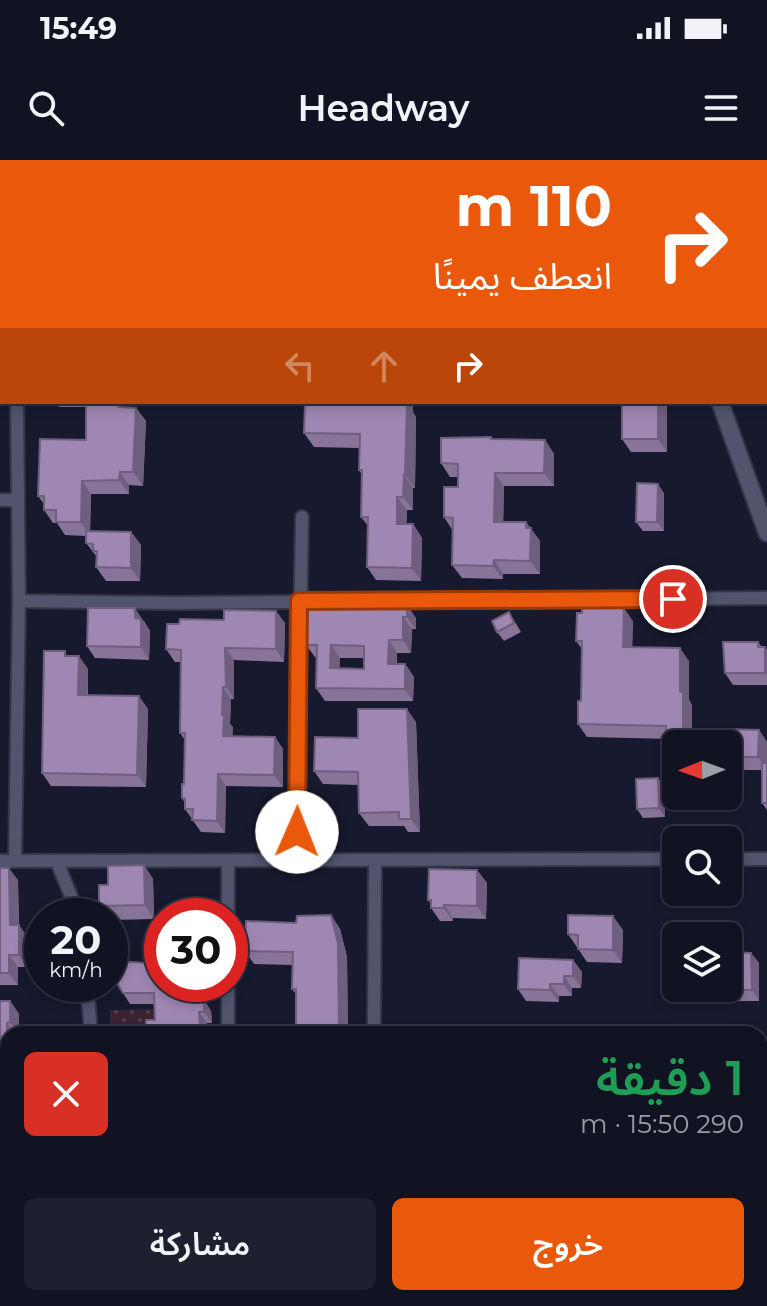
<!DOCTYPE html>
<html lang="ar">
<meta charset="utf-8">
<style>
body{margin:0;font-family:Montserrat,"Noto Sans Arabic",sans-serif;background:#1e202f;color:#f1f3f6;direction:rtl;height:100vh;display:flex;flex-direction:column;font-size:30px;white-space:nowrap}
*{box-sizing:border-box;margin:0}
p{font-size:26px;color:#9c9ea5}
.icon{flex:none;width:44px;height:44px;fill:none;stroke:currentColor;stroke-width:2;stroke-linecap:round;stroke-linejoin:round}
.map{position:relative;flex:1;overflow:hidden;direction:ltr}
.panel{position:absolute;left:0px;top:866px;width:768px;height:280px;display:flex;flex-direction:column;background:#111322;border-radius:24px 24px 0 0;box-shadow:0 4px 12px #0003,0 0 0 2px #303240;direction:rtl}
.panel>*{flex:none}
.hud{position:absolute;left:0px;top:0px;width:768px;height:244px;box-shadow:0 4px 12px #0003,0 0 0 2px #303240;direction:rtl;background:#ea580c;color:#fff;overflow:hidden}
.needle{width:52px;rotate:269deg}
.fabs{position:absolute;left:662px;top:570px;display:grid;gap:16px}
.fabs a{display:grid;place-items:center;width:80px;height:80px;border-radius:12px;background:#111322;box-shadow:0 4px 12px #0003,0 0 0 2px #303240;font-size:40px}
.speed{position:absolute;left:24px;top:738px;display:flex;gap:16px;font-size:40px;font-weight:700;text-align:center}
.speed>*{display:grid;place-content:center;width:104px;height:104px;border-radius:50%;background:#111322;box-shadow:0 4px 12px #0003,0 0 0 2px #303240;line-height:1}
.speed small{font-size:20px;font-weight:400}
.speed .limit{border:12px solid #d22;background:#fff;color:#111}
.pin{position:absolute;display:grid;place-items:center;width:68px;height:68px;color:#fff;margin:-34px;border:4px solid #fff;border-radius:50%;box-shadow:0 2px 8px #0007}
.me{position:absolute;width:88px;margin:-44px;rotate:1deg;stroke-linejoin:round;filter:drop-shadow(0 0 6px #0008)}
.turn{display:flex;align-items:center;gap:28px;height:168px;padding:0 24px;font-size:36px}
.turn .icon{width:104px;height:104px;stroke-width:2.5}
.turn b{display:block;font-size:56px;line-height:68px}
.lanes{display:flex;align-items:center;height:76px;padding:0 24px;background:#0003;justify-content:center;gap:40px;direction:ltr}
.lanes .off{opacity:.35}
.round{display:grid;place-items:center;flex:none;width:84px;height:84px;border-radius:12px;background:#1e202f}
.headline{display:flex;align-items:center;justify-content:space-between;height:136px;padding:0 24px}
h1{font-size:48px;font-weight:600;line-height:60px;color:#1e9e55}
.action{display:flex;gap:16px;margin-top:auto;padding:16px 24px}
.action a{flex:1;height:92px;border-radius:12px;background:#ea580c;color:#fff;font-size:32px;font-weight:600;line-height:92px;text-align:center}
.action a+a{background:#1e202f;color:#f1f3f6}
.status{display:flex;justify-content:space-between;align-items:center;height:56px;padding:0 40px;background:#111322;direction:ltr}
.status svg{height:22px;fill:currentColor}
header{display:flex;justify-content:space-between;align-items:center;height:104px;padding:0 24px;background:#111322;font-size:36px;font-weight:600}
.map>svg:first-child{display:block}
.grass{fill:url(#grass-dots)}
.lines{fill:none;stroke-linecap:round;stroke-linejoin:round}
.minor-casing{stroke:#343546;stroke-width:16}
.tertiary-casing{stroke:#343546;stroke-width:20}
.minor{stroke:#50546d;stroke-width:12}
.tertiary{stroke:#50546d;stroke-width:16}
.wall{fill:#887499;fill-rule:evenodd}
.shaded-wall{fill:#6f5e7d}
.building{fill:#9e87b2;stroke:#6f5e7d;stroke-width:2;fill-rule:evenodd}
.route-casing{stroke:#983908;stroke-width:20}
.route{stroke:#ea580c;stroke-width:14}
</style>
<div class="status"><b>15:49</b><svg viewBox="0 0 49 12"><path d="M0 12V9h3v3zM5 12V6h3v6zM10 12V3h3v9zM15 12V0h3v12zM26 1h20v11H26zM47 4h2v5h-2z"/></svg></div>
<header><svg class="icon" aria-label="menu" viewBox="0 0 24 24"><path d="M4 6h16M4 12h16M4 18h16"/></svg>Headway<svg class="icon" aria-label="search" viewBox="0 0 24 24"><circle cx="10" cy="10" r="6"/><path d="M15 15l6 6"/></svg></header>
<div class="map">
<svg width="767" height="1146" viewBox="0 0 767 1146">
<defs>
<pattern id="grass-dots" width="8" height="8" patternUnits="userSpaceOnUse" patternTransform="scale(2)"><rect width="8" height="8" fill="#3b2232"/><path d="M2 2h.1M6 6h.1" fill="none" stroke="#574250" stroke-width="1.8" stroke-linecap="round"/></pattern>
</defs>
<rect width="100%" height="100%" fill="#17192e"/>
<path class="grass" d="M160,849L151,874H110V850Z"/>
<g class="lines">
<g class="minor-casing">
<path id="minor" d="M17,0V2
M231,0V2
M505,2V0
M0,43H2
M0,340H18
M19,441L175,443L767,438
M728,699H767
M0,701L676,699
M15,701L19,441L17,242
M296,701L302,357
M57,702L71,736L76,756
M228,756V701
M87,824L91,874
M228,874V824
M374,874L375,701
M0,1034H8
M94,1138V1146
M224,1146V1138
M374,1146V1138"/>
</g>
<g class="tertiary-casing">
<path id="tertiary" d="M630,0L631,2
M720,242L767,373"/>
</g>
<use href="#minor" class="minor"/>
<use href="#tertiary" class="tertiary"/>
</g>
<path class="wall" d="M55,242L118,243L122,247L136,248L146,261L143,326L129,325V334H91L90,371L131,372L141,385L140,421H106L96,407L97,397L86,383V376L65,375L57,363H53L44,350V344L38,336L86,280V247H59Z
M446,242H505V246H449Z
M583,242H665L667,245V292H631L622,279V244H584Z
M413,252L416,257L415,328H413V350H407L406,364H413L422,378L421,421L376,420L367,407L368,366L361,357L362,315L359,310V288L314,287L304,273Z
M492,279L545,280L554,294V326H504L503,362H526L540,381V414H503V419L462,418L452,405L453,371L444,357L458,327V317H450L441,303Z
M664,333V371H643L636,362Z
M307,446L416,458V469H412L411,493H397V504H405L414,517L413,541H325L316,528L317,498L315,497L306,485ZM340,498H364V509H339Z
M276,451L285,463L284,502L234,500V539H231L230,564L233,567L232,576L275,577L283,589V627L226,626L225,673L201,672L185,649V643L182,638L184,624L185,580L180,573L181,502H175L166,489L179,464L224,460Z
M509,452L521,472L504,481L497,472Z
M144,461L150,471L149,500L95,498L87,486Z
M633,461L632,487L689,501V540L692,545V583H675L673,579L587,577L578,564L581,541L582,489L576,481Z
M758,482L762,487L767,490V525H733L725,513Z
M69,496L88,509V535L148,549L146,627L51,626L42,613Z
M416,562L420,672H408L404,666H369L359,653V625L323,624L314,611L358,578Z
M759,570L767,582V650L762,643V610H733L728,603V584Z
M658,618L664,627L665,657L643,658L637,649Z
M144,705L153,719L154,759L110,760V756H106L99,746Z
M0,708L18,720L19,765L27,777L28,807H18V825H0Z
M477,710L487,723L486,759L453,758V761H440L431,748V744L428,740Z
M331,755L340,769L347,797L348,874H296V834L292,829L293,805L254,804L245,791L296,763Z
M623,770L622,803L587,802L568,774Z
M751,793L759,803V841H707L699,830Z
M573,800L582,812L581,828H572V836H559V842L526,841L518,829Z
M115,820L206,843L211,851L212,863H207V874H146L155,860V844H130Z
M0,841H10L19,854V874H8V890H0Z
M653,1138H759V1142L707,1146H658Z"/>
<path class="shaded-wall" d="M404,242H413V252L416,257L415,328L405,315Z
M658,242H665L667,245V292L658,279Z
M136,248L146,261L143,326L133,312Z
M545,280L554,294V326L544,313Z
M120,312L129,325V334L119,320Z
M495,313L504,326L503,375L494,362Z
M404,315L413,328V350L403,337Z
M82,321L91,334L90,376L81,362Z
M658,324L664,333V371L657,362Z
M397,337L407,350L406,377L397,364Z
M526,362L540,381V414L530,401Z
M413,364L422,378L421,421L412,408Z
M131,372L141,385L140,421L131,408Z
M494,400L503,414V419L493,406Z
M407,445L416,458V469L407,457Z
M135,448L150,471L149,500L141,487L135,458Z
M624,448L633,461L632,500L623,487Z
M276,451L285,463L284,502L276,489Z
M403,457L412,469L411,493L403,480Z
M389,480L397,493L396,516L388,504Z
M758,482L765,492V487L767,490V516L765,513Z
M331,485L340,498L339,521L330,508Z
M225,488L234,500V539L226,527Z
M680,488L689,501V540L692,545V583L683,570L680,532Z
M79,496L88,509L87,548L78,535Z
M405,504L414,517L413,541L405,529Z
M223,527L231,539L230,564L233,567L232,588L223,576L222,555Z
M139,536L148,549L146,627L137,615Z
M407,549L416,562L420,672L411,659Z
M759,570L767,582V609L758,597Z
M275,577L283,589V627L274,615Z
M218,614L226,626L225,673L217,661Z
M658,618L664,627L665,657L659,648Z
M144,705L153,719L154,759L145,745Z
M9,708L18,720L19,777L10,765Z
M477,710L487,723L486,759L477,746Z
M444,745L453,758V761L444,748Z
M331,755L340,769L347,797L348,874H342L339,869Z
M613,756L623,770L622,803L613,790Z
M19,765L27,777L28,807L19,795Z
M751,793L759,803V841L752,830Z
M9,795L18,807V825L9,813Z
M573,800L582,812L581,828L573,816Z
M564,816L572,828V836L564,824Z
M198,824H205L206,843L211,851L212,863L204,852L198,840Z
M550,824L559,836V842L550,830Z
M10,841L19,854V874L10,862Z
M199,852L207,863V874H203L200,870Z
M7,863L15,874H8V878Z
M73,1138H80V1146H76L73,1141Z
M344,1138H352L351,1146H344Z
M484,1138H489V1146H484Z
M555,1138H561V1146H556Z"/>
<path class="building" d="M31,0H49V2H31Z
M160,0H198V2H160Z
M384,0H428V2H384Z
M528,0H597V2H528Z
M86,242L118,243V247L136,248L133,312H120L119,320L82,321L81,362H56V350H44V336H38L40,279L86,280Z
M305,242H404V243L407,244L405,315H404L403,337H397V364H413L412,408L367,407L368,357H361L362,310H359L360,274L304,273Z
M622,242H658V279H622Z
M491,277V279L545,280L544,313H495L494,362H526V368H531L530,401L494,400L493,406L452,405L453,358L444,357V327H458V304L441,303V278Z
M637,323L658,324L657,362H636Z
M86,371L131,372V408L96,407L97,391H93V384L86,383Z
M365,444L407,445V457H403V480H389L388,504H405V529L316,528L317,485H306L307,446L365,448ZM331,485L364,486V509L330,508Z
M582,447L624,448L623,487L680,488V532H683V570H666V566L578,564V541H581L582,481H576L577,453H582Z
M88,448H135V458L141,459V487L87,486Z
M224,450L276,451V489L225,488L226,527H223L222,555H224L223,576L275,577L274,615L218,614L217,661L192,660L193,649H185V639L182,638V624H184L185,573H180L181,490L166,489L167,464H179L180,459L224,460Z
M509,452L514,463L497,472L492,461Z
M723,482H758V487H765V513H725Z
M44,491H65V496H79L78,535L139,536L137,615L42,613Z
M358,549H407L411,659H399V652L359,653L358,612L314,611L315,577L358,578Z
M724,569L759,570L758,597H728V584H724Z
M762,603H767V643H762Z
M658,618L659,648L637,649L636,619Z
M144,705L145,745L99,746V725H108V706Z
M0,708H9L10,765H19V795H9V813H0Z
M429,709L477,710V746L444,745V748H431V740H428Z
M331,755L338,783L339,869H329V874H296V829H292L293,792L245,791L246,761L296,763L297,756Z
M568,755L613,756V790L578,789V775L568,774Z
M728,792L751,793L752,830H699V828H728Z
M519,798L573,800V816H564V824H550V830L518,829Z
M114,801L162,804V801V824H198V840H204V852H199L200,870L170,872V874H146V860H155L154,833H123L115,820Z
M0,841H10V862L7,863V876L0,877Z
M0,1040H8V1138H73V1141H69V1146H0Z
M295,1138H344V1146H298V1140H295Z
M378,1138H484V1146H378Z
M515,1138H555L556,1146H515Z"/>
<g class="lines">
<g class="route-casing">
<path id="route" d="M297,672L299,441L673,439"/>
</g>
<use href="#route" class="route"/>
</g>
</svg>
<div class="fabs">
<a><svg class="needle" viewBox="-14 -14 28 28"><path d="M0-13l5 13h-10z" fill="#e53935"/><path d="M0 13l5-13h-10z" fill="#9c9ea5"/></svg></a>
<a><svg class="icon" aria-label="search" viewBox="0 0 24 24"><circle cx="10" cy="10" r="6"/><path d="M15 15l6 6"/></svg></a>
<a><svg class="icon" aria-label="layers" viewBox="0 0 24 24"><path d="M12 4l9 5-9 5-9-5zM3 14l9 5 9-5"/></svg></a>
</div>
<div class="speed"><div>20<small>km/h</small></div><div class="limit">30</div></div>
<div class="pin" style="left:673px;top:439px;background:#d93025"><svg class="icon" aria-label="arrive" viewBox="0 0 24 24"><path d="M6 21V4h12l-3 4 3 4H6"/></svg></div>
<svg class="me" style="left:297px;top:672px" viewBox="-20 -20 40 40"><circle r="19" fill="#fff"/><path d="M0-13L10 11 0 6-10 11z" fill="#ea580c"/></svg>
<div class="hud">
<div class="turn"><svg class="icon" aria-label="right" viewBox="0 0 24 24"><path d="M7 20v-9h11M14 6l5 5-5 5"/></svg><div><b>110 m</b>انعطف يمينًا</div></div>
<div class="lanes"><svg class="icon off" aria-label="left" viewBox="0 0 24 24"><path d="M17 20v-9H6M10 6l-5 5 5 5"/></svg><svg class="icon off" aria-label="ahead" viewBox="0 0 24 24"><path d="M12 20V5M6 11l6-6 6 6"/></svg><svg class="icon" aria-label="right" viewBox="0 0 24 24"><path d="M7 20v-9h11M14 6l5 5-5 5"/></svg></div>
</div>
<section class="panel">
<div class="headline"><div><h1>1 دقيقة</h1><p>290 m · 15:50</p></div><a class="round" style="background:#d93025;color:#fff"><svg class="icon" aria-label="close" viewBox="0 0 24 24"><path d="M6 6l12 12M18 6L6 18"/></svg></a></div>
<div class="action"><a>خروج</a><a>مشاركة</a></div>
</section>
</div>
